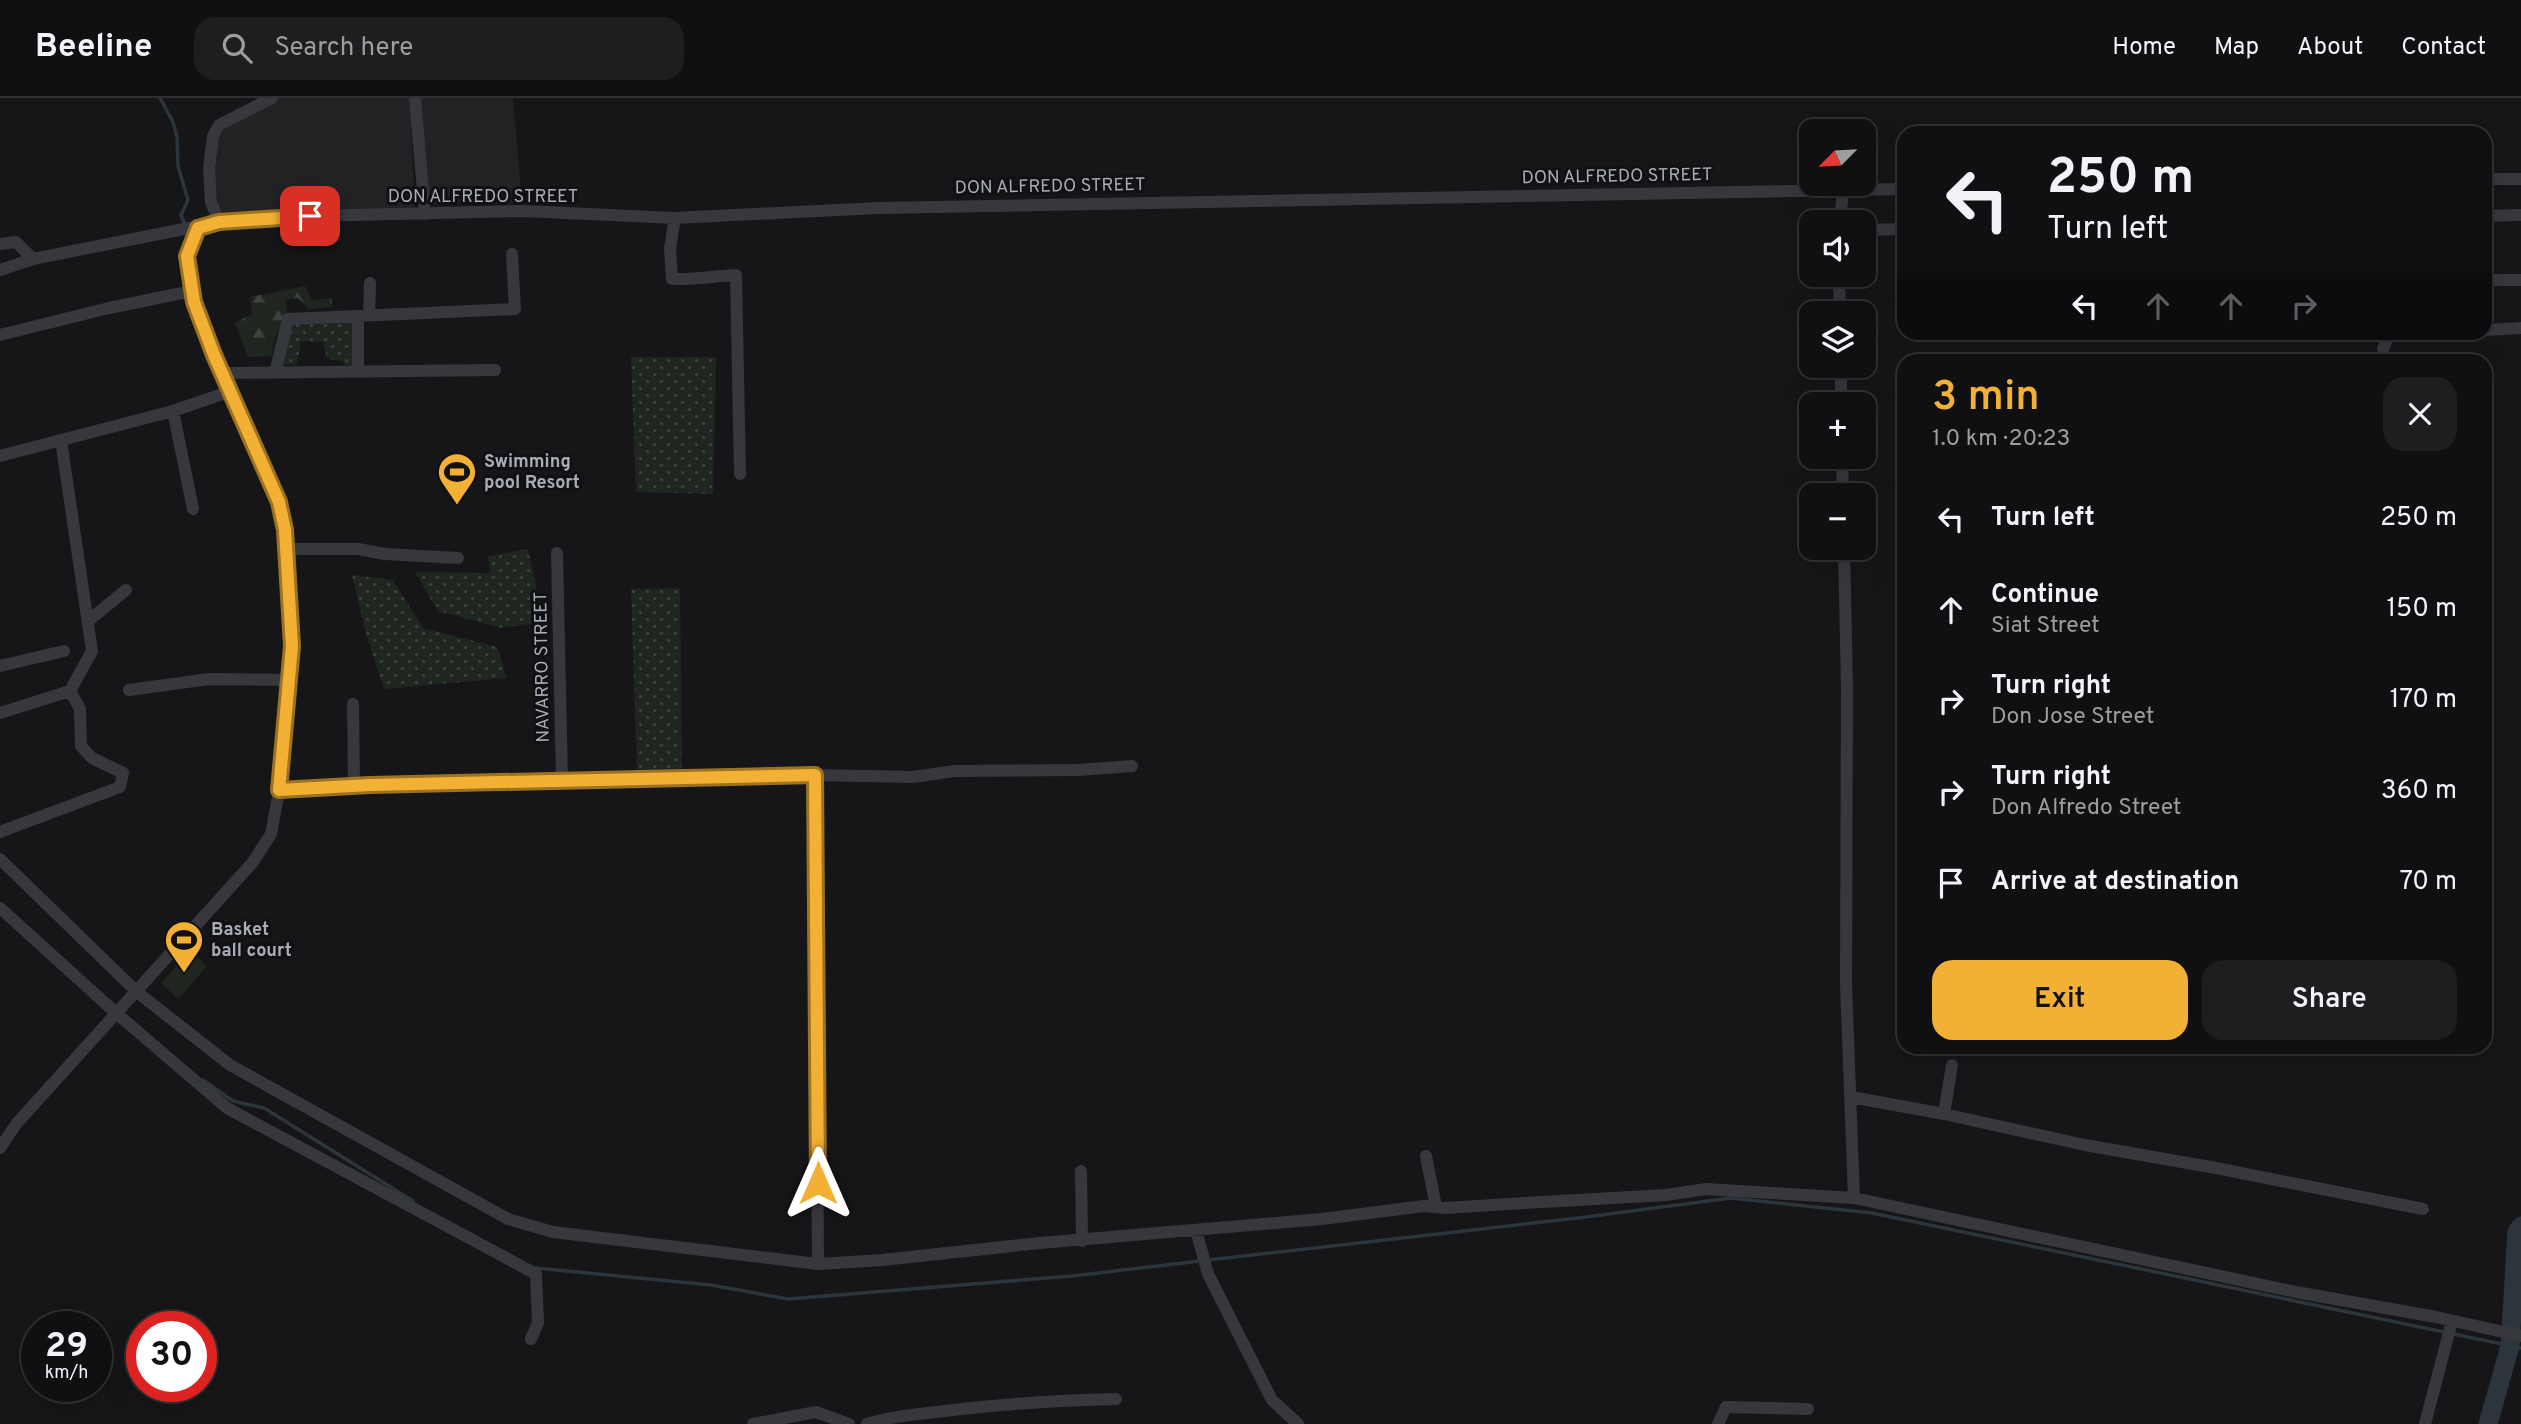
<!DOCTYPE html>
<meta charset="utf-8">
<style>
body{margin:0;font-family:Overpass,sans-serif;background:#1e1e20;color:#f1f3f6;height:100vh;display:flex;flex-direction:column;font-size:26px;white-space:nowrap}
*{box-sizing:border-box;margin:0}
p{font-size:23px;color:#9c9d9f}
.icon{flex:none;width:38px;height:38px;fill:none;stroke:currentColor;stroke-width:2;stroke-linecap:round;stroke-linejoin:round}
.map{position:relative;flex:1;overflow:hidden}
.details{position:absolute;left:1897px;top:256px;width:595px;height:700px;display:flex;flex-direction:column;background:#101012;border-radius:21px;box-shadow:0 7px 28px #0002,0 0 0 2px #303032}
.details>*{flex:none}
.top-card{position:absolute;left:1897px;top:28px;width:595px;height:214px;border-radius:21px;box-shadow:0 7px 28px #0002,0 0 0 2px #303032;background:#101012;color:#f1f3f6;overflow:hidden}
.needle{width:46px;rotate:246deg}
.controls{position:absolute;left:1799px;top:21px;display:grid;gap:14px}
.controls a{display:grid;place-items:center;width:77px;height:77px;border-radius:14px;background:#101012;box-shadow:0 7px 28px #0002,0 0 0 2px #303032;font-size:35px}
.speed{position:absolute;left:21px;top:1213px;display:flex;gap:14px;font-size:35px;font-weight:700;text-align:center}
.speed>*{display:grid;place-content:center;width:91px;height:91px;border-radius:50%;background:#101012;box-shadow:0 7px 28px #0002,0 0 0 2px #303032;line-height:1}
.speed small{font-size:18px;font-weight:400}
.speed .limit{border:10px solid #d22;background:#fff;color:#111}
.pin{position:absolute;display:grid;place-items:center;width:60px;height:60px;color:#fff;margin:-30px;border-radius:14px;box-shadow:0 4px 10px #0006}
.me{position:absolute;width:77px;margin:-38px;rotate:0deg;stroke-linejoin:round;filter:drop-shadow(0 0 5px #0008)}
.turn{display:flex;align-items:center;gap:24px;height:147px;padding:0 35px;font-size:32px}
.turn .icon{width:91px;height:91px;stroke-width:2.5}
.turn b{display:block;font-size:49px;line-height:60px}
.lanes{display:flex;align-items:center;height:66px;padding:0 35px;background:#0003;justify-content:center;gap:35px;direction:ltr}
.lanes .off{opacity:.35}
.round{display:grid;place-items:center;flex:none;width:74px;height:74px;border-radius:21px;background:#1e1e20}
.head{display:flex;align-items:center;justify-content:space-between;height:119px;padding:0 35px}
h1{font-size:42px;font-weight:600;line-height:52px;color:#f2b134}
.primary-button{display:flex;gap:14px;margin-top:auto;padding:14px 35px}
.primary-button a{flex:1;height:80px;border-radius:21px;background:#f2b134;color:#111;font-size:28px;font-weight:600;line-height:80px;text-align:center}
.primary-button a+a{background:#1e1e20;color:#f1f3f6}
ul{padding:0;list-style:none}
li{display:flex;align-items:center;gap:21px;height:91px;padding:0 35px}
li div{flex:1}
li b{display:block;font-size:26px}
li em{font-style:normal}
header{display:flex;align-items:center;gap:42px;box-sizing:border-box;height:98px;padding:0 35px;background:#101012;border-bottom:2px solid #303032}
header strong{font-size:33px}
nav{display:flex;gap:38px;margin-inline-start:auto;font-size:24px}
.search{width:490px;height:63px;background:#1e1e20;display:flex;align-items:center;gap:18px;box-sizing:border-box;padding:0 24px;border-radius:21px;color:#9c9d9f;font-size:26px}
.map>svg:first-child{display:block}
.built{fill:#222225}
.grass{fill:url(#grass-dots)}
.forest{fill:url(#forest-firs)}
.pitch{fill:#1e261f}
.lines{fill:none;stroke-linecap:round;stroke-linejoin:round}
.stream{stroke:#2c353c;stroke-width:3.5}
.river{stroke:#2c353c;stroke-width:19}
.minor{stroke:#37383d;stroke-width:12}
.route-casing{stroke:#9d7322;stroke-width:18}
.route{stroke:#f2b134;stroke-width:12}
.labels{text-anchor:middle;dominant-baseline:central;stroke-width:6;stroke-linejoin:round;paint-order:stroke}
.street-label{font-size:18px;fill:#a8adb8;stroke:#111113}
.poi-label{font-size:18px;font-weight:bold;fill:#a8adb8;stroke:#111113;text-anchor:start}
</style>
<header>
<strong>Beeline</strong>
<div class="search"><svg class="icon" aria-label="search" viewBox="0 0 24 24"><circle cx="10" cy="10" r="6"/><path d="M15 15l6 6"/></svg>Search here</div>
<nav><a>Home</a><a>Map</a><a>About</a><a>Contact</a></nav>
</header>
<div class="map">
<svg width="2521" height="1326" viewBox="0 0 2521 1326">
<defs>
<pattern id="grass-dots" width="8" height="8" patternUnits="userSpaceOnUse" patternTransform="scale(1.75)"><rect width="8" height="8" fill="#1e261f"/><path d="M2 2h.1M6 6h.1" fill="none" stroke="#3c433d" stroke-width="1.8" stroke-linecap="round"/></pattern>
<pattern id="forest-firs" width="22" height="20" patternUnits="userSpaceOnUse" patternTransform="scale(1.75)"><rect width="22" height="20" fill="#1e261f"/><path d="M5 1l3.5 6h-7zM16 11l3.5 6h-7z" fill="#3c433d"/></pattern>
</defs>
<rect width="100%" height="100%" fill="#161618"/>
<path class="built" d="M277,0H410L415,111L219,118L214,76L215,47L220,36L230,26Z
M418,0H513L522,105L423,107Z"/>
<path class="grass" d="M292,223H354L355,267H345L343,263L327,261L323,244L301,243L297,267H280Z
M631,259H716L713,396L636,394Z
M528,451L544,524L501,530L438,513L415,474L490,475L488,458Z
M352,477L393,482L423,530L497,549L507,580L384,591L367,539Z
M680,490L682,674L637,675L631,491Z"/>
<path class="forest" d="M305,188L312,202L332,200V209L309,211L298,200L285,202L287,212L274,242L272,258L248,259L235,225L252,216L250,199Z"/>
<path class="pitch" d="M190,852L207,868L178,901L161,885Z"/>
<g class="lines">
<path class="stream" d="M160,0L173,24L177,39L178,68L188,102L181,117L185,127
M203,982L233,1003L264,1010L413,1103
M1208,1162L1578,1120L1731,1100L1872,1115L2521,1250
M536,1170L711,1187L788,1201L1072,1178L1200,1163"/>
<path class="river" d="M2488,1326L2510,1248L2517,1134L2521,1128"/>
<path class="minor" d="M415,0L425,116
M2485,81H2521
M2485,118L2521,117
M675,120L670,150L672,181C693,182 714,178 736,177L740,376
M219,124L211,104L209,70L213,38L219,27L272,0
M1840,124L1843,92
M1864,132L1904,131
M0,146L16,144L33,161
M0,172L33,161L219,124L310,118L523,113L675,120L878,110L1904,91
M1839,177L1840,215
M2485,182H2521
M369,217L370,185
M2485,232L2521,230
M0,237L109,210L192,193
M2383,251L2390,234
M1841,268V306
M358,274V218
M223,275L495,272
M275,275L288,221L515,211L512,156
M173,313L193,411
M0,358L173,313L231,293
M1842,359L1843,397
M1844,450L1847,590L1846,886L1854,1100
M286,451H358L385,456L458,460
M557,455L562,682
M88,523L126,492
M0,568L64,553
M129,592L209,581L289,582
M353,606L354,688
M0,615L70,593L92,553L61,342
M815,677L818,1166
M279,693L370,687L562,682L815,677L913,679L955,673L1078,672L1132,668
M0,734L120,689L123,675L92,660L81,648L80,611L70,593
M0,761L137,894L230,967L508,1121L553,1134L818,1166L882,1162L1040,1145L1322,1121L1424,1108L1446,1110L1524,1105L1666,1097L1706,1091L1854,1100L2296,1194L2436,1219L2521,1238
M0,810L116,915L227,1010L536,1176L538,1225L531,1241
M1851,999L1944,1016L2085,1047L2216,1070L2423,1111
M1944,1016L1952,967
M0,1050L17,1025L253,764L271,736L279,693L292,548L285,432L279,404L214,256L194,204L187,158L198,130
M1426,1058L1436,1109
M1081,1073L1082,1143
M1196,1132L1208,1176L1272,1302L1298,1326
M753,1326L816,1314L849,1326
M867,1326C895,1317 924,1316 953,1312C1007,1306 1061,1302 1116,1301
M1718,1326L1726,1309L1808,1311
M2425,1326L2452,1223"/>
</g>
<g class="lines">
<g class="route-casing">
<path id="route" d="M310,118L219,124L198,130L187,158L194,204L214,257L279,404L285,432L292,548L279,692L370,687L815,677L818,1085"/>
</g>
<use href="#route" class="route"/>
</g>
<defs>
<g id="stadium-pin" transform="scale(2.0125)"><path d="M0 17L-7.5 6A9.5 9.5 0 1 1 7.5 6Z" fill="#f2b134" stroke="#111113"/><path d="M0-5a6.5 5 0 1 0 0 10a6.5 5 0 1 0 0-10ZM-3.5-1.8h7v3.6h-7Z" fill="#111"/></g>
</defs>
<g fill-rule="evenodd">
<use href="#stadium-pin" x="457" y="374"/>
<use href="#stadium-pin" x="184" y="842"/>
</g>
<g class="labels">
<g class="street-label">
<text transform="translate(1617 79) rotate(-1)">DON ALFREDO STREET</text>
<text transform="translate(1050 89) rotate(-1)">DON ALFREDO STREET</text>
<text x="483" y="99">DON ALFREDO STREET</text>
<text transform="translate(543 569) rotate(-91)">NAVARRO STREET</text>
</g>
<g class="poi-label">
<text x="484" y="364">Swimming<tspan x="484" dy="21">pool Resort</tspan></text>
<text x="211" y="832">Basket<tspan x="211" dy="21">ball court</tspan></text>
</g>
</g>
</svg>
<div class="controls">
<a><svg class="needle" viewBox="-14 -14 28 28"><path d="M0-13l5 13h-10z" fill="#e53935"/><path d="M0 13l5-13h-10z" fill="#9c9d9f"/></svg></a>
<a><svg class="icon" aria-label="sound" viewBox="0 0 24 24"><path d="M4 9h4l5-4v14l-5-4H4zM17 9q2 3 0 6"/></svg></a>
<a><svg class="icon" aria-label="layers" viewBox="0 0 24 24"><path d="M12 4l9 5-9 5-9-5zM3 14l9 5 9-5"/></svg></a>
<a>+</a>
<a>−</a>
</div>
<div class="speed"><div>29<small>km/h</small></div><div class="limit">30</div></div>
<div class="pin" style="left:310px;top:118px;background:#d93025"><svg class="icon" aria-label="arrive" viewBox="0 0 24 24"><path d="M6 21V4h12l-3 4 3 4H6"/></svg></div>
<svg class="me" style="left:818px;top:1085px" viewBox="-20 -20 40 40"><path d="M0-17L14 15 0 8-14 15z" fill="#f2b134" stroke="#fff" stroke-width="4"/></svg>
<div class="top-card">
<div class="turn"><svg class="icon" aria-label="left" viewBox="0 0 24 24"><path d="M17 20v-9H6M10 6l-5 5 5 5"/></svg><div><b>250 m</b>Turn left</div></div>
<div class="lanes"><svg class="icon" aria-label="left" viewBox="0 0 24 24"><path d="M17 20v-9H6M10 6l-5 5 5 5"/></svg><svg class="icon off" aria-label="ahead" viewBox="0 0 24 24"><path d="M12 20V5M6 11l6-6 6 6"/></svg><svg class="icon off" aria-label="ahead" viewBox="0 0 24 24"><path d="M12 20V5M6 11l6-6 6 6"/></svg><svg class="icon off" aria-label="right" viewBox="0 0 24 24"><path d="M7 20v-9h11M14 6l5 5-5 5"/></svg></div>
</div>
<section class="details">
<div class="head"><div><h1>3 min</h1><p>1.0 km · 20:23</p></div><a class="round"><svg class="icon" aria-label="close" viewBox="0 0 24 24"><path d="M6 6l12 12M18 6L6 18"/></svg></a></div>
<ul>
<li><svg class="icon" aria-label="left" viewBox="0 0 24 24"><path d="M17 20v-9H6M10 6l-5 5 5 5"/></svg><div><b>Turn left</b></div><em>250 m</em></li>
<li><svg class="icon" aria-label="ahead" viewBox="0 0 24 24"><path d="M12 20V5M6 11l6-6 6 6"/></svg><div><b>Continue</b><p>Siat Street</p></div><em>150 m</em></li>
<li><svg class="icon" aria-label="right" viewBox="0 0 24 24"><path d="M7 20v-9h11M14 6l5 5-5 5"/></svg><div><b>Turn right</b><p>Don Jose Street</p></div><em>170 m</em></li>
<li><svg class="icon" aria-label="right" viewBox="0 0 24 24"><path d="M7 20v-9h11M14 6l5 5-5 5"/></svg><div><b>Turn right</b><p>Don Alfredo Street</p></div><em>360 m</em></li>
<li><svg class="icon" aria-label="arrive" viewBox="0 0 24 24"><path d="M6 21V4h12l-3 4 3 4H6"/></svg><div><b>Arrive at destination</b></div><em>70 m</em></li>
</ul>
<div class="primary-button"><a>Exit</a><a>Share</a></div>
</section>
</div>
